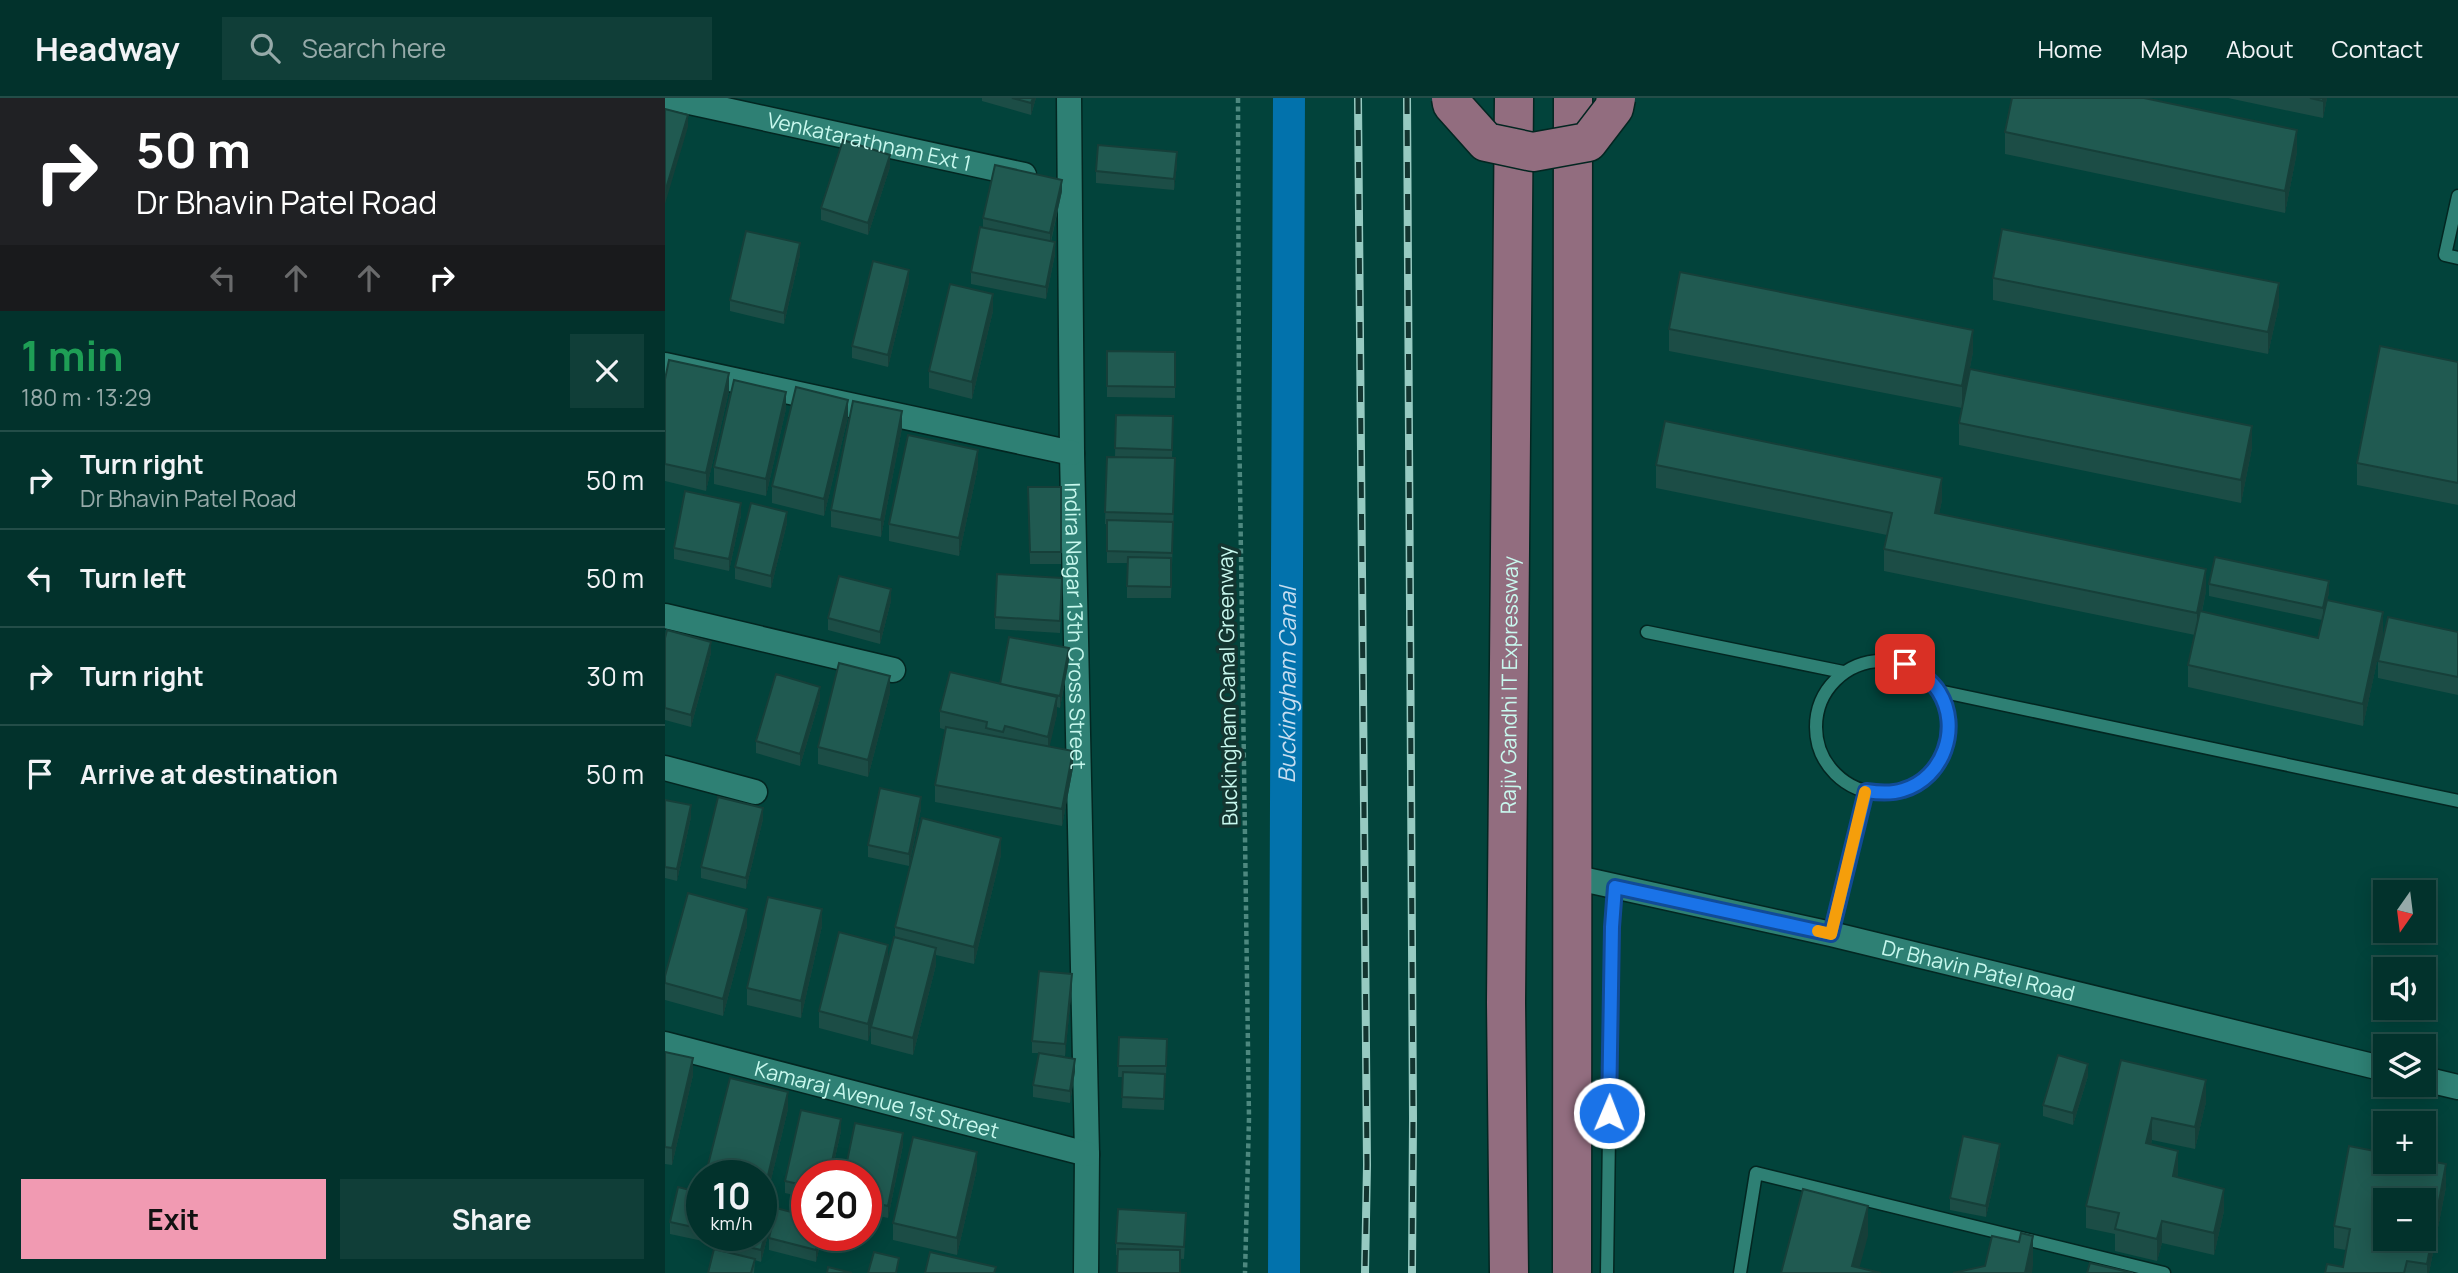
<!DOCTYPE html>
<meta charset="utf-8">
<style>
body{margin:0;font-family:Manrope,sans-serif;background:#103e38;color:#f1f3f6;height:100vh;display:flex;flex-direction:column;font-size:26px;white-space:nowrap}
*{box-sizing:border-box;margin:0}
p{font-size:23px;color:#96aaa9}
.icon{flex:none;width:38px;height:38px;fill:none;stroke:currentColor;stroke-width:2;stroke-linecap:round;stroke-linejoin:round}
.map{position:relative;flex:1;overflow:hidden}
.sheet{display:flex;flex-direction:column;background:#02322c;width:665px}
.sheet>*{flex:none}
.hud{background:#202124;color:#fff;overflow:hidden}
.needle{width:46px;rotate:194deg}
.fabs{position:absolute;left:1708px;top:782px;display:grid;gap:14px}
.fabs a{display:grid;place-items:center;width:63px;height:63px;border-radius:0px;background:#02322c;box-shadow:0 4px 18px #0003,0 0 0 2px #234d48;font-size:35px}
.speed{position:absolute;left:21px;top:1062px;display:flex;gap:14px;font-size:35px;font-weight:700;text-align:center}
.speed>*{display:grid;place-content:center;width:91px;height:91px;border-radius:50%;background:#02322c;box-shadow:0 4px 18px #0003,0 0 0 2px #234d48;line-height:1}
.speed small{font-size:18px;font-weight:400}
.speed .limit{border:10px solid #d22;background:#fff;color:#111}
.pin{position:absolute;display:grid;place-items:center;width:60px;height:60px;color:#fff;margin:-30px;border-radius:14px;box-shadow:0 4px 10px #0006}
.me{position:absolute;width:77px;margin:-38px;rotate:1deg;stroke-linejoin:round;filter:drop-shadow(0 0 5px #0008)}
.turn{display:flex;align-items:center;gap:24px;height:147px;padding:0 21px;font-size:32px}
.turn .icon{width:91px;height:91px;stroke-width:2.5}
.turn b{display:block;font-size:49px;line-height:60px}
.lanes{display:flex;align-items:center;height:66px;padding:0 21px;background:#0003;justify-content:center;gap:35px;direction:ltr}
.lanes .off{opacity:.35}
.round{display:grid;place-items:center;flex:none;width:74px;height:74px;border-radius:0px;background:#103e38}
.summary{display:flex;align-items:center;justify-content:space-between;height:119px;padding:0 21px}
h1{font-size:42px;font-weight:700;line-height:52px;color:#1e9e55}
.primary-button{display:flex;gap:14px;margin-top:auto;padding:14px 21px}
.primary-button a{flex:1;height:80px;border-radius:0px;background:#f19ab2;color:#111;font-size:28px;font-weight:700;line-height:80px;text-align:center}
.primary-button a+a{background:#103e38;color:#f1f3f6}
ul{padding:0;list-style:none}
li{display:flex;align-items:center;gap:21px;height:98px;padding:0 21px;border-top:2px solid #234d48}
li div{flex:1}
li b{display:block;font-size:26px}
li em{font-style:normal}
header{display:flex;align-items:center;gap:42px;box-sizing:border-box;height:98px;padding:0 35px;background:#02322c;border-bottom:2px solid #234d48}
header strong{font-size:33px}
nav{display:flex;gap:38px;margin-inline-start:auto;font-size:24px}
.search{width:490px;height:63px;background:#103e38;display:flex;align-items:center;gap:18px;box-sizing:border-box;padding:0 24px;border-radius:0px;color:#96aaa9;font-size:26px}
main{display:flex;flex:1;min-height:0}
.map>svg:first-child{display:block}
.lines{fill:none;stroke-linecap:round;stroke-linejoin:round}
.canal{stroke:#0272ac;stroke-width:32}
.service-casing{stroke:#032621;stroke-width:15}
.minor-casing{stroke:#032621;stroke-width:27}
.primary-casing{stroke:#032621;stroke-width:41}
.path{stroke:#4d887f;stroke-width:4.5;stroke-dasharray:5 3.5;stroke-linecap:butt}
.service{stroke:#2e8074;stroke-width:12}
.minor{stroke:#2e8074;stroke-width:24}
.primary{stroke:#926d7f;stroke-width:38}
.rail-casing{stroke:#96cac1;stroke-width:8}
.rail{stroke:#133530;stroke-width:5;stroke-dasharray:16;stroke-linecap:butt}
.primary-bridge-casing{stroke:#032621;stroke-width:41;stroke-linecap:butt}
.primary-bridge{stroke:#926d7f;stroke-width:38}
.wall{fill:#1c4d46}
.shaded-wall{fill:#163f39}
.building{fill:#205a51;stroke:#163f39;stroke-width:2;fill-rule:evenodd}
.route-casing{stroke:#114b97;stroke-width:18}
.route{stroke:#1a73e8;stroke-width:12}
.slow{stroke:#f59e0b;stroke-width:12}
.labels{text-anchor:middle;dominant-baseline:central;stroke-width:7;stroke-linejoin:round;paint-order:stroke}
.street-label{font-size:21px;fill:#c8f8ee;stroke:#133530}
.water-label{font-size:23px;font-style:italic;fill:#c5ddf0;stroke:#133530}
</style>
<header>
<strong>Headway</strong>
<div class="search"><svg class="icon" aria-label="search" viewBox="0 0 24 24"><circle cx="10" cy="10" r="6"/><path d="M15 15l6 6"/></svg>Search here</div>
<nav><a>Home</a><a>Map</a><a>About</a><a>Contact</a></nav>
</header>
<main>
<section class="sheet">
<div class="hud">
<div class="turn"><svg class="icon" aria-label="right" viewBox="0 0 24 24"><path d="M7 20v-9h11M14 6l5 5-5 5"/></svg><div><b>50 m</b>Dr Bhavin Patel Road</div></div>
<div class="lanes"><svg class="icon off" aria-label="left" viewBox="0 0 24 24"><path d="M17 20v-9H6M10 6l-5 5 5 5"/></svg><svg class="icon off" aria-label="ahead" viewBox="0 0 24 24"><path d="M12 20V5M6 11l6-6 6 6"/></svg><svg class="icon off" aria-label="ahead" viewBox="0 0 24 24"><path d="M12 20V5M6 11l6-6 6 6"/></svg><svg class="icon" aria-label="right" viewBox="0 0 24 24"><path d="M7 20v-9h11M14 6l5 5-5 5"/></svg></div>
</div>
<div class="summary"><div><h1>1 min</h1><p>180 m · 13:29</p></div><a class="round"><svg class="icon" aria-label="close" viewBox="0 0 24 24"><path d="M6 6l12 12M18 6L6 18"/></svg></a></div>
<ul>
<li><svg class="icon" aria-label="right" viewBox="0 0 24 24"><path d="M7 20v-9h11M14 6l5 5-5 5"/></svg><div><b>Turn right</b><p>Dr Bhavin Patel Road</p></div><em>50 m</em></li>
<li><svg class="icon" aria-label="left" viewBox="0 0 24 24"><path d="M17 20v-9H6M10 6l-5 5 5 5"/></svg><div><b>Turn left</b></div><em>50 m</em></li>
<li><svg class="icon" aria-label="right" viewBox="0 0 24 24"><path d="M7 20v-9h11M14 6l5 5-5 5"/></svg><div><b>Turn right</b></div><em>30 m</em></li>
<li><svg class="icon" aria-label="arrive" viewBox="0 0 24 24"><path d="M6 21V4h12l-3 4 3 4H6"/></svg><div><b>Arrive at destination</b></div><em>50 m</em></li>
</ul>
<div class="primary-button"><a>Exit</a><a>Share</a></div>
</section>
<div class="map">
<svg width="1793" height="1175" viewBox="0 0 1793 1175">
<rect width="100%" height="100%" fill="#02433b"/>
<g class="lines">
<path class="canal" id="s1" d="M619,1175L624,0"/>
<g class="service-casing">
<path id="service" d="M1793,98L1780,157L1793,160
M982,534L1178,574
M1151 629a66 66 0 1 1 132 0a66 66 0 1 1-132 0Z
M1274,593L1793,703
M1166,836L1201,693
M942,1175L947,829L950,789
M1075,1175L1091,1075L1499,1175"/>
</g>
<g class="minor-casing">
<g id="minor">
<path id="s2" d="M6,0L359,77"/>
<path id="s3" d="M404,0L407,355L422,1056L421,1175"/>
<path d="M0,267L407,355"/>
<path d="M0,518L228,572"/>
<path d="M0,670L90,694"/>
<path id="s4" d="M908,779L1166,836L1720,971"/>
<path id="s5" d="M0,946L422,1056"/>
<path d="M1759,981L1793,989"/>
</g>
</g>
<g class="primary-casing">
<g id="primary">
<path id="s6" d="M844,1175L841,904L849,0"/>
<path d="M907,1175L908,0"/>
</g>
</g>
<path class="path" d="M573,0L574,317L584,1020L580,1175"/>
<use href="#service" class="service"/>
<use href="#minor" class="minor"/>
<use href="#primary" class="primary"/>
<g class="rail-casing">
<path id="rail" d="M693,0L702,1067L700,1175
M742,0L748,1020L747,1175"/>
</g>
<use href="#rail" class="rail"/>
<g class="primary-bridge-casing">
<path id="primary-bridge" d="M786,0L787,6L821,44L868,54L923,44L949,10L951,0"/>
</g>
<use href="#primary-bridge" class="primary-bridge"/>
</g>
<path class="wall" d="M317,0H371L366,17L317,3Z
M1563,0H1662L1658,20Z
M1340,34L1632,54L1620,115L1340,56Z
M512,66L509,92L431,85V73Z
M225,69L203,137L156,122V110Z
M397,93L386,144L390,156L381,201L306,186V174L318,130V120Z
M135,157L119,226L65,213V202Z
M1328,180L1614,207L1603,256L1328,202Z
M244,184L223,269L187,260V248Z
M328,213L307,301L264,290V273Z
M1004,231L1308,254L1297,310L1004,253Z
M442,253L510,254V300L442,299Z
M1793,264V407L1692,387V365Z
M0,281L64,293L41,393L0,383Z
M121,311L101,398L49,386V369Z
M451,317L508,318L507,360L510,372L506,500H462V465H442V426H440L442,359H450Z
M183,319L159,418L107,405V388Z
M1294,325L1587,350L1576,405L1294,347Z
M237,330L216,439L166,429V412Z
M991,367L1277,402L1274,416L1541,493L1537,514L1653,540L1657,522L1544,498V486L1664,495L1662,502L1718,536L1698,628L1523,589V567L1530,537L1219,473V451L1222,437L991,390Z
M313,369L294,458L224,443V426Z
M363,389H396V466H365Z
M76,417L64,473L9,461V450Z
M122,425L106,490L70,481V469Z
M397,492L395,535L330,531V519Z
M226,503L215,546L163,532V520Z
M1793,534V597L1713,580V563Z
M0,540L46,555L26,629L0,622Z
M404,562L395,610L392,609V616L384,648L408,670L397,728L270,704V687L281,632L275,630V613L335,586Z
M225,595L203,679L153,666V649Z
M155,601L135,668L91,655V643Z
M0,702L26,719L12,783L0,780Z
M256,711L244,768L203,759V747Z
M98,721L81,791L36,780V769Z
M336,757L309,866L271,857V867L248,957L206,946V931L203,943L154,930V913L223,862L230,839V829Z
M82,828L58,918L0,902V878Z
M157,828L136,920L82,907V890Z
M407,888L400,958L381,956L410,973L405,1005L368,999V987L374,955H367V943Z
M454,939L502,941L501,980H500L499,1012L457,1010L458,979H453Z
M0,954L28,977L7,1067L0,1066Z
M1456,962L1541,1004L1530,1051L1487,1042L1486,1046L1513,1075L1512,1079L1559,1113L1549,1157L1497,1145L1492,1163L1450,1153V1136L1421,1130V1108Z
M1423,978L1408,1027L1378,1018V1007Z
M123,1011L100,1107L96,1106V1078H41V1075Z
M176,1033L166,1078H142V1100L120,1095V1083Z
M238,1047L223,1120L201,1115V1078Z
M1335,1058L1321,1119L1285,1112V1100Z
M312,1071L292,1157L228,1142V1125Z
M1781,1089L1764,1175H1660L1678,1169L1681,1152L1669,1150V1128Z
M37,1095V1138H49L47,1145L5,1136V1124Z
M106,1125L96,1164L90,1162L89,1175H43L50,1152V1141Z
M521,1127L519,1161L451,1157V1145Z
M142,1138H157L151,1164L104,1152V1140Z"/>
<path class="shaded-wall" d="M368,0H371L366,17V5Z
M1658,0H1662L1658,20Z
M23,17V29L0,106V94Z
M1632,32V54L1620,115V93Z
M512,54V66L509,92V81Z
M225,57V69L203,137V125Z
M397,82V93L385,146V135Z
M390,144V156L381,201V189Z
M135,145V157L119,226V215Z
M244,172V184L223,269V257Z
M1614,185V207L1603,256V234Z
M328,196V213L307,301V284Z
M1308,232V254L1297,310V288Z
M64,275V293L41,393V375Z
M121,294V311L101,398V381Z
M183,302V319L159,418V401Z
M237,313V330L216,439V422Z
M1587,328V350L1576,405V382Z
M313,352V369L294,458V440Z
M1277,380V402L1270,438V415Z
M76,405V417L64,473V461Z
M122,414V425L106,490V478Z
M1541,471V493L1532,537V515Z
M1664,483V495L1658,522V510Z
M226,491V503L215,546V534Z
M1718,514V536L1698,628V606Z
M46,544V555L26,629V617Z
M404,550V562L395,610V598Z
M225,578V595L203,679V662Z
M155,589V601L135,668V656Z
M392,599V616L383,656V639Z
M408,653V670L397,728V711Z
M256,699V711L244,768V756Z
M26,707V719L12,783V771Z
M98,710V721L81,791V780Z
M336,740V757L309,866V849Z
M82,811V828L58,918V901Z
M157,811V828L136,920V903Z
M223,847V864L203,943V926Z
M271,850V867L248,957V940Z
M407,876V888L400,958V946Z
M28,960V977L7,1067V1050Z
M410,961V973L405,1005V993Z
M1423,966V978L1408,1027V1015Z
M1541,982V1004L1530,1051V1029Z
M123,994V1011L100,1107V1090Z
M1487,1020V1042L1481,1067V1045Z
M176,1021V1033L166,1078H164Z
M238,1035V1047L223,1120V1108Z
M1335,1046V1058L1321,1119V1108Z
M1513,1053V1075L1508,1100V1078Z
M312,1054V1071L292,1157V1140Z
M1781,1066V1089L1764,1175H1762V1166Z
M1559,1091V1113L1549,1157V1135Z
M1203,1108V1138L1193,1175L1187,1168Z
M106,1113V1125L96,1164V1152Z
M1497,1123V1145L1492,1163V1141Z
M155,1138H157L151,1164V1152Z
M1368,1138V1168L1367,1175H1360Z"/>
<path class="building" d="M347,0H368L366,5Z
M1347,0H1479L1632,32L1620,93L1340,34Z
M1645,0H1658V3Z
M0,11L23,17L0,94Z
M178,42L225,57L203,125L156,110Z
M433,47L512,54L509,81L431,73Z
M330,67L397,82L385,135L318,120Z
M315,129L390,144L381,189L306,174Z
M1337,131L1614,185L1603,234L1328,180Z
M81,133L135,145L119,215L65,202Z
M208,163L244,172L223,257L187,248Z
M1015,174L1308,232L1297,288L1004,231Z
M285,186L328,196L307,284L264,273Z
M1715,248L1793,264V385L1692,365Z
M442,253L510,254V289L442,288Z
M4,262L64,275L41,375L0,366V281Z
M1305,271L1587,328L1576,382L1294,325Z
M69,282L121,294L101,381L49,369Z
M131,289L183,302L159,401L107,388Z
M188,303L237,313L216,422L166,412Z
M451,317L508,318L507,352L450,350Z
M1000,323L1277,380L1270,415L1541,471L1532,515L1219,451L1227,415L991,367Z
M243,337L313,352L294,440L224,426Z
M442,359L510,360L508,416L440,414Z
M363,389H396V454H365Z
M20,393L76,405L64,461L9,450Z
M86,405L122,414L106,478L70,469Z
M442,422L508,424L507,455L442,453Z
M463,459L506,460V489L462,488Z
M1550,459L1664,483L1658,510L1544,486Z
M332,476L397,480L395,523L330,519Z
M174,478L226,491L215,534L163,520Z
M1662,502L1718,514L1698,606L1523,567L1535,513L1653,540Z
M1723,519L1793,534V579L1713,563Z
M2,532L46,544L26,617L0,610V540Z
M344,539L404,550L395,598L335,586Z
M174,565L225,578L203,662L153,649Z
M285,574L392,599L383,639L340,628L338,634L321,630L322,624L275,613Z
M111,576L155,589L135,656L91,643Z
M281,629L408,653L397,711L270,687Z
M215,690L256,699L244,756L203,747Z
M53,699L98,710L81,780L36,769Z
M0,702L26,707L12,771L0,769Z
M257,720L336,740L309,849L230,829Z
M23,795L82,811L58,901L0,885V878Z
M103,799L157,811L136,903L82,890Z
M174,834L223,847L203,926L154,913Z
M229,839L271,850L248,940L206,929Z
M374,873L407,876L400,946L367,943Z
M454,939L502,941L501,968H453Z
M0,954L28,960L7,1050L0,1049Z
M374,955L410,961L405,993L368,987Z
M1393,957L1423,966L1408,1015L1378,1007Z
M1456,962L1541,982L1530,1029L1487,1020L1481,1045L1513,1053L1508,1078L1559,1091L1549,1135L1497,1123L1492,1141L1450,1131L1454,1115L1421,1108Z
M458,974L500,976L499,1001L457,999Z
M65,980L123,994L100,1090L96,1089V1078H53L41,1075Z
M136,1012L176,1021L164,1078H142V1088L120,1083Z
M190,1025L238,1035L223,1108L201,1103V1078H179Z
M1298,1038L1335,1046L1321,1108L1285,1100Z
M248,1039L312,1054L292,1140L228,1125Z
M1684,1048L1720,1055V1064H1759V1062L1781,1066L1762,1166L1742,1163L1739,1175H1660L1662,1166L1678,1169L1685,1131L1669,1128ZM1720,1102H1759V1141H1720Z
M13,1089L37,1095V1131L5,1124Z
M1138,1091L1203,1108L1187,1168L1216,1175H1116Z
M111,1110L142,1118V1138H155L151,1152L104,1140Z
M96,1111L106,1113L96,1152L50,1141L51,1138H96Z
M453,1111L521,1115L519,1149L451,1145Z
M1356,1135L1368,1138L1360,1175H1288L1320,1168L1327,1138L1354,1144Z
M49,1151L90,1161L86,1175H43Z
M453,1151L515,1152V1175H452Z
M209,1154L234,1160L231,1175H203Z
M265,1154L331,1169L329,1175H260Z
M1425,1165L1468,1175H1422Z
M163,1169L187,1175H162Z"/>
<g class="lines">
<g class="route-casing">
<path id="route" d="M944,1015L947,829L950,789L1166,836L1201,693C1214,695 1226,696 1238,692C1279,680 1296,629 1274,594C1266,581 1253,574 1240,566"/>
</g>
<use href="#route" class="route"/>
<path class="slow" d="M1153,833L1166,836L1200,694"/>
</g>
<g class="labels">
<g class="street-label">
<text stroke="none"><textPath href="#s2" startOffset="203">Venkatarathnam Ext 1</textPath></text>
<text stroke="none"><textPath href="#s3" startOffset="528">Indira Nagar 13th Cross Street</textPath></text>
<text transform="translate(562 588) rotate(-91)">Buckingham Canal Greenway</text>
<text stroke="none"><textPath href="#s6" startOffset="588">Rajiv Gandhi IT Expressway</textPath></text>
<text stroke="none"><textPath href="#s4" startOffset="416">Dr Bhavin Patel Road</textPath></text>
<text stroke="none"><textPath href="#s5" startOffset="219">Kamaraj Avenue 1st Street</textPath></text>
</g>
<g class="water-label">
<text stroke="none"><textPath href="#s1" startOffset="588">Buckingham Canal</textPath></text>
</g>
</g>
</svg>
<div class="fabs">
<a><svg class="needle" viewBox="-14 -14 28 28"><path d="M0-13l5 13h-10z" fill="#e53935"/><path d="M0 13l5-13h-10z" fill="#96aaa9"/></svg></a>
<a><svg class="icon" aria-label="sound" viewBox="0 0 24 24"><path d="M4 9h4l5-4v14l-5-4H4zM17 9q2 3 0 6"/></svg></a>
<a><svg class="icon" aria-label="layers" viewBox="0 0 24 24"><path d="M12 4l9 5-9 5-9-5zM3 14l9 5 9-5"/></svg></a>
<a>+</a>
<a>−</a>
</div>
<div class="speed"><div>10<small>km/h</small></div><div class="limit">20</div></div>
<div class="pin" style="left:1240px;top:566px;background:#d93025"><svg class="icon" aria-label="arrive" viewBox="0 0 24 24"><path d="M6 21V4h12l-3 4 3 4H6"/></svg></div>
<svg class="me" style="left:944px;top:1015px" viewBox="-20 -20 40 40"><circle r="17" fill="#1a73e8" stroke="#fff" stroke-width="3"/><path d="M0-11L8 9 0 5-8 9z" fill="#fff"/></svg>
</div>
</main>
